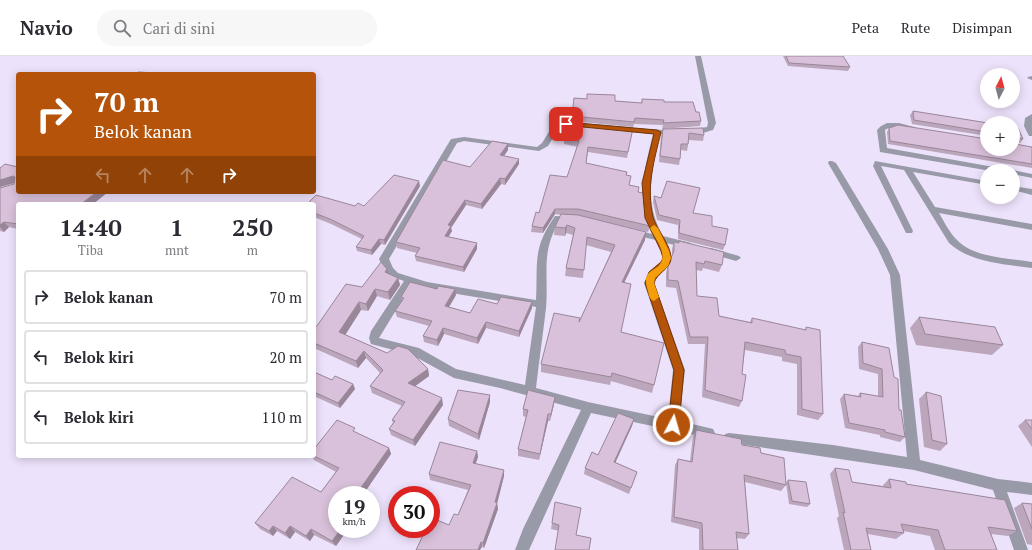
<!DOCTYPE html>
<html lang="id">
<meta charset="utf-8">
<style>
body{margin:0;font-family:"PT Serif",serif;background:#f7f7f7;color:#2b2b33;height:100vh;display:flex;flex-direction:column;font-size:15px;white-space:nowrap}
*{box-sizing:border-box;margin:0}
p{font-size:13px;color:#7c7c81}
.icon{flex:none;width:22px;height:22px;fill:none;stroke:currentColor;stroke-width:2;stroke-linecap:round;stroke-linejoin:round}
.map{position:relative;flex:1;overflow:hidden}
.details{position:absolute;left:16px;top:146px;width:300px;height:256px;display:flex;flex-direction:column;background:#fff;border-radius:4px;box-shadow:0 2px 10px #0003}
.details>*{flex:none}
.hud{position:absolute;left:16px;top:16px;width:300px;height:122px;border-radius:4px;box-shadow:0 2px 10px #0003;background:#b45309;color:#fff;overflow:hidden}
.needle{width:26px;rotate:6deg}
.fabs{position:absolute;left:980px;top:12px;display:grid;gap:8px}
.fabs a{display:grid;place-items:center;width:40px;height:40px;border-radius:50%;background:#fff;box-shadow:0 2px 10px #0003;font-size:20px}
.speed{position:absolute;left:328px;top:430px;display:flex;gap:8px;font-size:20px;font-weight:700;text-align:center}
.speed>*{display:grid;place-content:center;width:52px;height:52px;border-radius:50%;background:#fff;box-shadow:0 2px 10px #0003;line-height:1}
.speed small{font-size:10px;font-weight:400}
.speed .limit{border:6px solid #d22;background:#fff;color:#111}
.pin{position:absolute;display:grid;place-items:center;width:34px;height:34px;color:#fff;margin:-17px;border-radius:8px;box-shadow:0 2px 6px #0006}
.me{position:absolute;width:44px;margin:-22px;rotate:6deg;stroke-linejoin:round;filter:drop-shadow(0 0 3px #0008)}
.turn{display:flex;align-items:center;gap:14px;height:84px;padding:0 12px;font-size:18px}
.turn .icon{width:52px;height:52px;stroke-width:2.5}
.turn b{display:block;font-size:28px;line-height:34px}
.lanes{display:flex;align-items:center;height:38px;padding:0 12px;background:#0003;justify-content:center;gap:20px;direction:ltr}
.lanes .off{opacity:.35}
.eta{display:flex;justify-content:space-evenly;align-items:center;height:68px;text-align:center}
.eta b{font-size:24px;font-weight:700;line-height:28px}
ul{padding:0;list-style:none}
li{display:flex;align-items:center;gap:12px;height:54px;margin:0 8px 6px;padding:0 4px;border:2px solid #e1e1e2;border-radius:4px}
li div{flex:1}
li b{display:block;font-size:15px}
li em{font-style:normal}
header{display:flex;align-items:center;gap:24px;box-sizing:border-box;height:56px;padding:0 20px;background:#fff;border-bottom:1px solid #e1e1e2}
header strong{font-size:19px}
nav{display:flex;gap:22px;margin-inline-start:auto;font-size:14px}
.search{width:280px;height:36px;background:#f7f7f7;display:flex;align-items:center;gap:10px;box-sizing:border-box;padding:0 14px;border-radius:22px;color:#7c7c81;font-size:15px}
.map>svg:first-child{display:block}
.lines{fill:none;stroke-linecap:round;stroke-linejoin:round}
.street{fill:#999aa8;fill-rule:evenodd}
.wall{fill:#bba6bc}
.shaded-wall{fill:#998799}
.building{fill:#dac1db;stroke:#998799}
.route{fill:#b45309;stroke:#753606}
.slow{fill:#f59e0b}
</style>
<header>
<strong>Navio</strong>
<div class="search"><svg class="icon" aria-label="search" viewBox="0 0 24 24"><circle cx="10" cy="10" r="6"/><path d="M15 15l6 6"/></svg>Cari di sini</div>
<nav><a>Peta</a><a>Rute</a><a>Disimpan</a></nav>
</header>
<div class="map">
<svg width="1032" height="494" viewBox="0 0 1032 494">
<rect width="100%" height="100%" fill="#ede2fb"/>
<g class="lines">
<path class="street" d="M695,0H701L716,67L713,74C705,76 694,81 687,76L688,74L707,71L708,67Z
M1032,20V24L1027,22L1028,21Z
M1032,58V80H1029L1024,70L1025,62Z
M555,66L577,67L581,69L577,71L560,70L548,90L539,95L464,85L457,87L389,203L393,212L398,217L427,226L536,244C538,206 532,193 555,160L576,161L577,163L573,166L560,165C540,195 549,219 546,252C543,278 539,305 536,332L588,346L668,363L673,314L644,227L650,216L662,205V199L656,184L630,178L629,176L633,173L652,178C635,146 645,111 653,78L619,75L615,73L619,71L678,75L679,77L675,79L660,78C652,114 643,146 663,180L691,187L693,189L688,192L666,187L672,203C668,213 657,217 654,227L685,314L679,365L709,372L713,373L715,377L713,381L709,382L591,357L529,494H515L523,473L581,354L500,332L454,322L412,299L371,288L369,282L371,275L404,225C388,220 386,218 379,203L451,83L464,81L537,91L542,87ZM412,228L427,233L536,251L525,329L456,313L419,292L379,282Z
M887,67H899L914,71C906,77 894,67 885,74L887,92L1005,113L1009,115H991L880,96L877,74L881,70Z
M829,105H832L836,107L888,193L900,219L920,404L998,423L1032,427V439L1007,436L1028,494H1014L993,434L914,414L725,386L723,382L725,378L729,377L833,389L907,401L890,219L878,193L828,107Z
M875,105L987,125V129L913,116L935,151L1032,168V174L939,157C944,165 949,176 956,183C973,202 1008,202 1032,206V212C1004,208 971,207 949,187L904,114L881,110L913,175L912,177H906L873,110Z
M1013,114L1032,118V122L1013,118V115H1010Z
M1013,130L1032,133V139L1013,134Z
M711,192L739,200L741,202L736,205L708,197L706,195L708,193Z"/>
</g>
<path class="wall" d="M783,0H843L850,11L848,15L788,10Z
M574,42L641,47L642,43L664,46L696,56L701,65L700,70L662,73L663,69L634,68L633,71L571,65Z
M913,55L987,67V80L912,68L910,59Z
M1013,71L1023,83L1020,87L1015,86V88L1032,91V112L888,88L887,76L889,72L987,93Z
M633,72L627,102L588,96L586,107L626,119L629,129L638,136L644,149L651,168L648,176L577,159H565L645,184L624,227L621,276L654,329L652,337L611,325L610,329L541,316V308L579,266L611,196L586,189L583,222L565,220L566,212L573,179L566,177L565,180L554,179L555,171L561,159L555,158L543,177L531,176L532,170L539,157L567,121L578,91L564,88V84L557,82L558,77Z
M663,73L704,79L703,85L689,84L687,95L681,94L680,103L679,109L659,106L661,80Z
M508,94L504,100L519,108L505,129L501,128L482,153L466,149L451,172L452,175L448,181L477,187V193L464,216L416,205L415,200L417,197L397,192L396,186L470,111Z
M18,111V136H108L93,148H18V173L9,171L4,176L0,175V132L14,128V127L0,131V112Z
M420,130L385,189L381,188L372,199L357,195L356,191L362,183L331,168L314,161V148L355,150H364Z
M654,140L661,142L693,157L712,170L725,189L723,194L678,183V169L657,164L653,146Z
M679,185L722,209L719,216L703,212L702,215L696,214L697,240L719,260L750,266L752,262L805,274L806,271L823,358L818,364L797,359V308L782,305V301L745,294L742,318V345L739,351L702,341L705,288H688L676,232L666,231V217L668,209L672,200V193L674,186L679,187Z
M388,218L398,222L400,229L390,244L377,240L368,255L361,254L345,279L387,297L428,313L429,320L415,330L443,349L415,390L391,379L389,373L393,367L392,364L402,350L372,337L370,330L380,317L366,302L358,312L314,292V273L362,231Z
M456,239L449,251L470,257L497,248L532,252L519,281L486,272L478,288L444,278L438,290L424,286L423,280L429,270L397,261L395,255L402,245L401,241Z
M919,261L1003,289L992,299L916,289L910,272Z
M862,286L889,292L899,354L905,381L900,386L880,381V379L845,372L840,343L844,338L858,340L860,337L878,341V318L859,313L858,291Z
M314,316L332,324L353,328L355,333L340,352L314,340Z
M926,336L947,388L940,395L924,391L919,343Z
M490,339V346L479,384L449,370L448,363Z
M555,341L554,348L550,365H548L539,404L518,400V393L526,361L523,360V353Z
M634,363L632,370L615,406L637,416L629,438L584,418L585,412Z
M1025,364H1032V391L1018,370Z
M696,374L742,389L761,397L786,429L781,435L745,426L749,478L745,483L736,482L738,494H699V473L671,466L675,409L678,403L690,405L693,380Z
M357,377L389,392L391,398L337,473H348L336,490L314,479L310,485L295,476L290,483L277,475L273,480L260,473L255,467L321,436L336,416L314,404L311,400H314Z
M477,395L478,401L475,408L504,420L497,447L498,453L484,492L449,469L458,459L468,434L430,424L429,418Z
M835,412L852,426L883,430V429L889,423L906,428L1017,475L1008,480L991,478L997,494H935L930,480L903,475L904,477L896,483L868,478L871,494H844L837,462L839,460L830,418Z
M788,424L810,448L807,451L789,448L786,427Z
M555,446L576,479L551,473Z
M1022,447L1032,448V489L1027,488L1014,452Z"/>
<path class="shaded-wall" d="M508,88V94L501,104L500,99Z
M519,103V108L505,129V123Z
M13,120L18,126L0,131V124Z
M500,122L501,128L482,153L481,148Z
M419,125L420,130L385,189L384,184Z
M97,136H108L93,148H81Z
M465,144L466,149L451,172L452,175L446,185L445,180L448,169Z
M555,153V158L543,177V172Z
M4,166L9,171L4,176L0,171V169Z
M567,169L566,177L565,180V172Z
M646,176L645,184L620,235L622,226Z
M379,183L381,188L372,199L371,194Z
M477,187V193L464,216L463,211Z
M387,213L389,220L385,216Z
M398,222L400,229L390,244L388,236Z
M375,233L377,240L368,255L366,248Z
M455,233L456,239L446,256L445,250Z
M359,246L361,254L342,284L339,276Z
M532,246V252L519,281V275Z
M486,266V272L478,288L477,282Z
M443,272L444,278L438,290L437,284Z
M364,295L366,302L358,312L356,305Z
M428,313L429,320L410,334L408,327Z
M353,328L355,333L340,352L338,347Z
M490,339V346L479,384L478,378Z
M555,341L554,348L550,365L551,358Z
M442,342L443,349L415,390L413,384Z
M548,358V365L539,404L540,398Z
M634,363L632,370L613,412L614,406Z
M389,392L391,398L363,439L360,433Z
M477,395L478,401L474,413L473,407Z
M504,414V420L496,452L495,446Z
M497,447L498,453L484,492L483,487Z
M273,470L277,475L273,480L269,475Z
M290,470L295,476L290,483L285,477Z
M311,473L314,479L310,485L306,480Z
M341,473H348L336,490L332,485Z
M481,486L482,491L480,494H478Z"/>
<path class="building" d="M786,0H843L850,11L789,7Z
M138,16L173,18H136Z
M587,38L615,39V45L642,47V43L664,44V46H693L696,56H699L701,65L663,67L664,64L635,62L634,66L572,60L574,42L587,43Z
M913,55L988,67H987V76L914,64Z
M564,66L633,72L628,96L588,91L586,107L627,116L626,119L631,120L629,129L639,131L638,136L643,137L644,149L651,168L650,170L578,153H555L543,172L532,170L536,156L539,157L550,119L567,121L579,85L564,82L566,78L558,77Z
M898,69L987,83V93H1013V71L1018,72L1023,83L1015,82V88L1032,91V108L890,85L889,72Z
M703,72L704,79L689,77L688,88H681L680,103L660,100L663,73Z
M492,85L508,88L500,99L519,103L505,123L500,122L481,148L465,144L448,169L451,170L445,180L477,187L463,211L415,200L420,192L396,186L443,104L470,111Z
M5,108L18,111V136H97L81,148H18V168L4,166L0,169V132L14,128L15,121L13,120L0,124V112Z
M394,119L419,125L384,184L379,183L371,194L356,191L364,180L330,163L314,157V148H307L316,139L355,150L358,147L364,150Z
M667,125L700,132L693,157L712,160V170L728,173L725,189L679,177L680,164L659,159L654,140L661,142Z
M561,158L578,159L646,176L622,226L631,228L621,276L664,287L654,329L612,317L611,321L541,308L554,257L580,262L579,266L615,189L587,181L584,214L566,212L575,172L567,169L565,172L555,171Z
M679,185L724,196L722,209L705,205L704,208L696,206L697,240L717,242L719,260L752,267V262L806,274V271L820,274L823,358L802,353L801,301L786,298L785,294L745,286L742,318L746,319L742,345L705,334L708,281H690L678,225L668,224V209L674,195V186L679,187Z
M381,206L387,213L385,216L398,222L388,236L375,233L366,248L359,246L339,276L387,297L398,290L408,293L428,313L408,327L442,342L413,384L389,373L395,365L392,364L405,346L370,330L383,314L364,295L356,305L314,287V273L319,267L346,228L362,231Z
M410,226L437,233L438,230L455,233L445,250L470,257L478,243L497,248L501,241L532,246L519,275L486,266L477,282L443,272L437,284L423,280L432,265L395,255L404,242L401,241Z
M919,261L995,271L1003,289L925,278Z
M862,286L889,292L894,321L898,323L899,354H901L905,381L885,376V374L849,367L844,338L861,341L860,337L883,341L882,313L863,307Z
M314,316L332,324L335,320L353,328L338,347L314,336Z
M458,334L490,339L478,378L448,363Z
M528,334L555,341L551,358H548L540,398L518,393L528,354L523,353Z
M926,336L941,340L947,388L932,384Z
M618,357L634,363L614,406L637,416L631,432L585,412L592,396L598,399Z
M337,364L355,372L353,375L389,392L360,433L366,436L364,439H337V473H341L332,485L311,473L306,480L290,470L285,477L273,470L269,475L255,467L292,421L321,436L339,412L314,400V393Z
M1025,364H1032V373Z
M696,374L741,383L742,389L760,392L761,397L784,402L786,429L744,419L749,478L736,476L738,494H703L702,467L674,461L678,403L692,406Z
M440,386L477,395L473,407L504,414L495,446L497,447L483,487L481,486L478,494H416L426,473H431V463L432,462L449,469L454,458L458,459L471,429L429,418Z
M835,412L849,414L852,426L891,432L889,423L906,426V428L1005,444L1017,475L988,471L997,494H945L938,474L901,468L904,477L866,472L871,494H851L843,456L845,457Z
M788,424L806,426L810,448L792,445Z
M555,446L581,452L576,479L591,482L589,494H555L559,469L552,467Z
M1022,447L1032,448V473Z"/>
<path class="route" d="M566,66L657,74L661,76C654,105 646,131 653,161C656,173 672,190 671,203C670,213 657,217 654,227L684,314L679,369L677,373L673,374L669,373L668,369L674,314L645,227L649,216L661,206L663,202L661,195L645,162L642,127L654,78L563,69L562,68Z"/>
<path class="slow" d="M654,169L658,172L669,195L671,202L668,210L655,222L654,227L659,241L654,245C649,243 649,239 648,235C640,211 658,218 662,204C665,194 654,180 650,172Z"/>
</svg>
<div class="fabs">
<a><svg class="needle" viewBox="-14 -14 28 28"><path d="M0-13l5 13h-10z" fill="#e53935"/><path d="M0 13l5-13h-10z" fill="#7c7c81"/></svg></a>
<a>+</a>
<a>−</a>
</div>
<div class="speed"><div>19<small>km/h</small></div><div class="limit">30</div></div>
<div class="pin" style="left:566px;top:68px;background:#d93025"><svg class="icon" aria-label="arrive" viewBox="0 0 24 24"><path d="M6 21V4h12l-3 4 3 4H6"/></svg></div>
<svg class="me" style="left:673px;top:369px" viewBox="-20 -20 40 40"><circle r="17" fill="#b45309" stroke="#fff" stroke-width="3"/><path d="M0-11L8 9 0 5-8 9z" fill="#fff"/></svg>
<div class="hud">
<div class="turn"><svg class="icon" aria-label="right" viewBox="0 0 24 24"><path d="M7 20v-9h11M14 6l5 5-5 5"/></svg><div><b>70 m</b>Belok kanan</div></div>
<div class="lanes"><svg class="icon off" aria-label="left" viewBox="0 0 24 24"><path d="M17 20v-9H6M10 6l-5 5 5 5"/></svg><svg class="icon off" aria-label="ahead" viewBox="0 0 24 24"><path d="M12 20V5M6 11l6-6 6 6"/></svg><svg class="icon off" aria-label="ahead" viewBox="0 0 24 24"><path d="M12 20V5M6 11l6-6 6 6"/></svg><svg class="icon" aria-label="right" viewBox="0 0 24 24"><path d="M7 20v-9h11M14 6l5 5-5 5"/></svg></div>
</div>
<section class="details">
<div class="eta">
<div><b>14:40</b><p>Tiba</p></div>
<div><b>1</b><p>mnt</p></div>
<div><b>250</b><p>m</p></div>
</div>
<ul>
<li><svg class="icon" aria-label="right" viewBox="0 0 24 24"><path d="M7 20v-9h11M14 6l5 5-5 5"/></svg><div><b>Belok kanan</b></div><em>70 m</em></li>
<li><svg class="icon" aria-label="left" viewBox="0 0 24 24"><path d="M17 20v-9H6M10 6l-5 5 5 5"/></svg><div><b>Belok kiri</b></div><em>20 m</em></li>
<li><svg class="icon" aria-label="left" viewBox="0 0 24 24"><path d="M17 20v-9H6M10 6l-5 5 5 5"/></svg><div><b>Belok kiri</b></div><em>110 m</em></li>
</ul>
</section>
</div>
